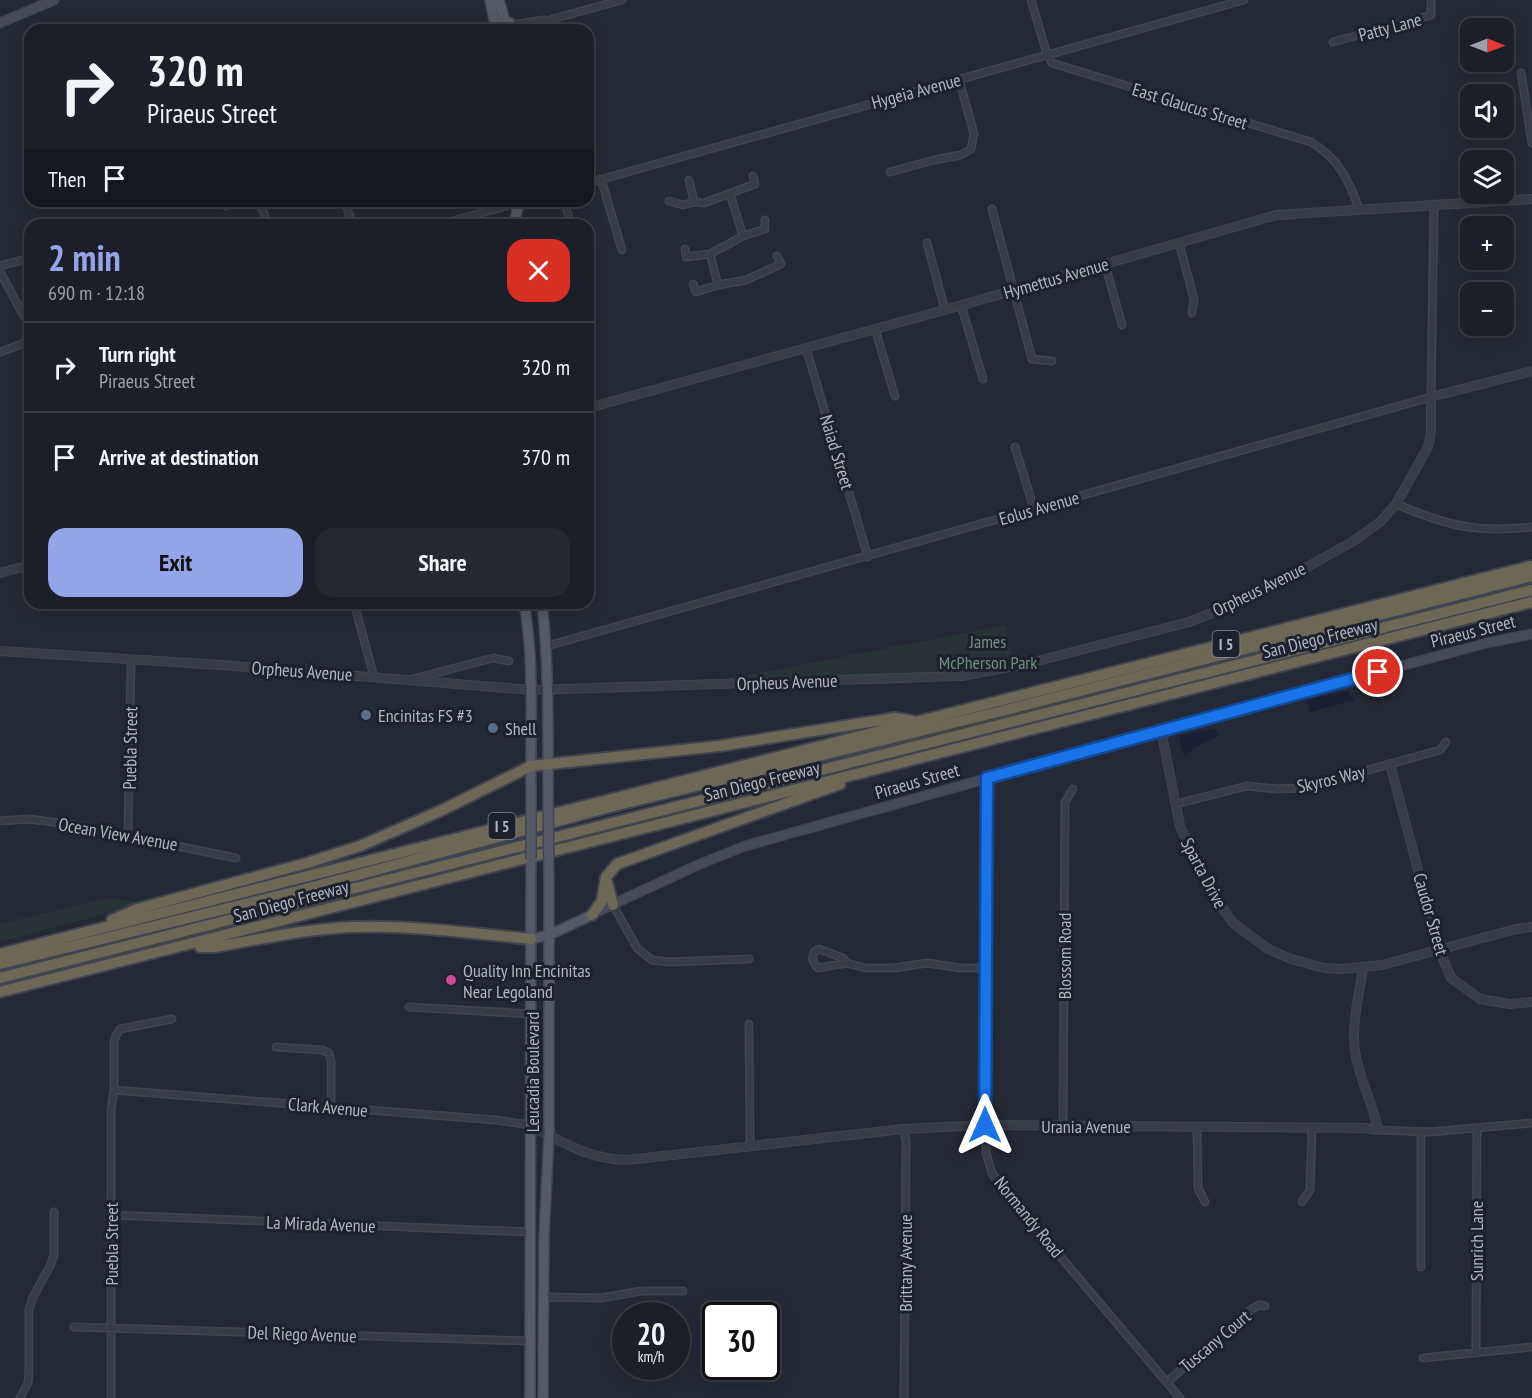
<!DOCTYPE html>
<meta charset="utf-8">
<style>
body{margin:0;font-family:"PT Sans Narrow",sans-serif;background:#252731;color:#f1f3f6;height:100vh;display:flex;flex-direction:column;font-size:22px;white-space:nowrap}
*{box-sizing:border-box;margin:0}
p{font-size:20px;color:#a0a2a8}
.icon{flex:none;width:33px;height:33px;fill:none;stroke:currentColor;stroke-width:2;stroke-linecap:round;stroke-linejoin:round}
.map{position:relative;flex:1;overflow:hidden}
.panel{position:absolute;left:24px;top:219px;width:570px;height:390px;display:flex;flex-direction:column;background:#1c1f29;border-radius:18px;box-shadow:0 3px 15px #0003,0 0 0 2px #3a3d46}
.panel>*{flex:none}
.banner{position:absolute;left:24px;top:24px;width:570px;height:183px;border-radius:18px;box-shadow:0 3px 15px #0003,0 0 0 2px #3a3d46;background:#1c1f29;color:#f1f3f6;overflow:hidden}
.needle{width:39px;rotate:90deg}
.controls{position:absolute;left:1460px;top:18px;display:grid;gap:12px}
.controls a{display:grid;place-items:center;width:54px;height:54px;border-radius:12px;background:#1c1f29;box-shadow:0 3px 15px #0003,0 0 0 2px #3a3d46;font-size:30px}
.speed{position:absolute;left:612px;top:1302px;display:flex;gap:12px;font-size:30px;font-weight:700;text-align:center}
.speed>*{display:grid;place-content:center;width:78px;height:78px;border-radius:50%;background:#1c1f29;box-shadow:0 3px 15px #0003,0 0 0 2px #3a3d46;line-height:1}
.speed small{font-size:15px;font-weight:400}
.speed .limit{border:3px solid #111;border-radius:9px;background:#fff;color:#111}
.pin{position:absolute;display:grid;place-items:center;width:51px;height:51px;color:#fff;margin:-26px;border:3px solid #fff;border-radius:50%;box-shadow:0 2px 6px #0007}
.me{position:absolute;width:66px;margin:-33px;rotate:0deg;stroke-linejoin:round;filter:drop-shadow(0 0 4px #0008)}
.turn{display:flex;align-items:center;gap:21px;height:126px;padding:0 24px;font-size:27px}
.turn .icon{width:78px;height:78px;stroke-width:2.5}
.turn b{display:block;font-size:42px;line-height:51px}
.then{display:flex;align-items:center;height:57px;padding:0 24px;background:#0003;gap:12px;font-size:22px}
.round{display:grid;place-items:center;flex:none;width:63px;height:63px;border-radius:18px;background:#252731}
.overview{display:flex;align-items:center;justify-content:space-between;height:102px;padding:0 24px}
h1{font-size:36px;font-weight:600;line-height:45px;color:#93a4e9}
.action{display:flex;gap:12px;margin-top:auto;padding:12px 24px}
.action a{flex:1;height:69px;border-radius:18px;background:#93a4e9;color:#111;font-size:24px;font-weight:600;line-height:69px;text-align:center}
.action a+a{background:#252731;color:#f1f3f6}
ul{padding:0;list-style:none}
li{display:flex;align-items:center;gap:18px;height:90px;padding:0 24px;border-top:2px solid #3a3d46}
li div{flex:1}
li b{display:block;font-size:22px}
li em{font-style:normal}
.map>svg:first-child{display:block}
.green{fill:#273338}
.water{fill:#1a1f33}
.lines{fill:none;stroke-linecap:round;stroke-linejoin:round}
.minor-casing{stroke:#414551;stroke-width:9}
.tertiary-casing{stroke:#414551;stroke-width:10}
.secondary-casing{stroke:#414551;stroke-width:11}
.primary-casing{stroke:#414551;stroke-width:12}
.motorway-casing{stroke:#404450;stroke-width:14}
.minor{stroke:#383c48;stroke-width:6}
.tertiary{stroke:#383c48;stroke-width:8}
.secondary{stroke:#474a5a;stroke-width:8}
.primary{stroke:#565a68;stroke-width:9}
.motorway{stroke:#6d6856;stroke-width:10}
.primary-bridge-casing{stroke:#414551;stroke-width:12;stroke-linecap:butt}
.primary-bridge{stroke:#565a68;stroke-width:9}
.route-casing{stroke:#114b97;stroke-width:15}
.route{stroke:#1a73e8;stroke-width:10}
.service-dot{fill:#5c6f8a;stroke:#1d212d;stroke-width:2}
.hotel-dot{fill:#d1479c;stroke:#1d212d;stroke-width:2}
.labels{text-anchor:middle;dominant-baseline:central;stroke-width:6;stroke-linejoin:round;paint-order:stroke}
.shield{fill:#1d212d;stroke:#868a97;stroke-width:1.5}
.shield-label{font-size:16px;font-weight:bold;fill:#b3b7c4}
.street-label{font-size:18px;fill:#b3b7c4;stroke:#1d212d}
.park-label{font-size:18px;fill:#6d927d;stroke:#1d212d}
.poi-label{font-size:18px;fill:#b3b7c4;stroke:#1d212d;text-anchor:start}
</style>
<div class="map">
<svg width="1532" height="1398" viewBox="0 0 1532 1398">
<rect width="100%" height="100%" fill="#252937"/>
<path class="green" d="M1006,625L1014,668L1002,672L692,686Z
M107,898L146,903L0,942V924Z"/>
<path class="water" d="M1347,691L1355,700L1310,712L1307,700Z
M1215,728L1218,736L1193,748L1185,757L1180,747V736Z"/>
<g class="lines">
<g class="minor-casing">
<path id="minor" d="M1031,0L1047,54L1052,63L1311,142C1338,158 1349,180 1359,209
M511,25L544,20
M526,30L556,18L622,0
M1333,42L1431,15V0
M1521,73L1532,143
M890,172L934,160L961,155L971,149L974,134L959,79
M601,179L622,250
M588,183L1244,0
M256,201L261,205L268,225
M345,201L352,225
M564,201L571,225
M669,201L683,205L694,202L689,180
M694,202L704,203L755,184L753,176
M226,206L244,201
M992,209L1032,359L1052,361
M439,225L523,201
M743,236L765,229V220
M927,243L945,310
M1179,243L1194,299L1192,313
M685,249L686,257L710,254
M1105,264L1122,325
M0,266L30,258
M0,272L30,327
M693,284L696,292L718,285L710,254L743,236L730,194
M718,285L746,280L781,264L777,256
M961,305L983,379
M875,329L895,396
M806,348L868,557
M0,352L30,341
M1015,447L1034,509
M1396,504C1448,526 1476,533 1532,527
M354,603L374,677
M547,646L1431,397L1434,204
M413,679L493,658L509,661
M987,778L986,1153L992,1173L999,1184L1180,1398
M1176,804L1247,786L1278,789L1304,788L1440,750L1446,742
M0,821L28,819L69,824L236,858
M128,836L131,660
M613,905L637,948L652,960L669,962L749,959
M847,963L843,958L819,949L814,952C811,959 813,963 818,968L847,963L865,968H894L927,963L960,968H986
M409,1007L531,1014
M749,1024L750,1146
M276,1047L322,1050L329,1053L331,1061V1107
M114,1090L496,1120L531,1125L539,1130
M1063,1126L1065,802L1073,789
M1197,1127L1198,1188L1205,1202
M904,1129L906,1142L904,1398
M1378,1130L1430,1132L1532,1123
M1302,1202L1310,1190L1312,1127
M111,1215L531,1232
M1421,1267V1132
M544,1297L601,1298L642,1291H683
M74,1327L530,1341
M1476,1353L1477,1129
M1423,1358L1532,1347
M1167,1382L1252,1309L1259,1305L1265,1306
M20,1398L28,1383L29,1372V1309L33,1297L50,1266L54,1255V1212
M111,1398V1110L114,1090V1042L116,1035L120,1029L172,1019"/>
</g>
<g class="tertiary-casing">
<path id="tertiary" d="M588,408L959,306L1276,215L1532,199
M0,573L30,565
M0,651L221,665L532,690L962,676L1026,664L1189,622L1222,609L1309,566L1352,542L1380,522L1396,504L1428,447L1431,432V397L1532,371
M1161,730L1180,826L1208,886L1232,922L1268,949L1291,959L1324,968L1341,969L1382,965L1516,929L1532,927
M1390,764L1439,949L1451,978L1480,999L1510,1004L1532,1002
M539,1130C569,1146 592,1159 627,1160L904,1129L985,1125L1365,1128L1378,1130C1373,1104 1361,1082 1356,1057C1350,1028 1359,996 1363,968"/>
</g>
<g class="secondary-casing">
<path id="secondary" d="M0,23L54,0
M592,914L700,864L745,846L1161,730L1487,643L1532,634"/>
</g>
<g class="primary-casing">
<path id="primary" d="M490,0L495,24
M499,0L505,21
M493,30C495,22 501,20 509,22L514,30
M514,225L519,201
M524,603C535,664 530,727 531,789
M542,603C549,665 548,726 548,789
M531,939L549,935L592,915
M530,1398L531,859
M543,1398L544,1236L549,1135V890"/>
</g>
<g class="motorway-casing">
<path id="motorway" d="M607,882L613,905
M592,915L602,901L606,877L617,864L840,784
M112,920L137,909L307,863L360,846L438,812L531,766L719,746L895,718L913,721
M200,947H215C260,939 306,929 352,927C411,925 472,933 531,939
M0,954L1532,566
M0,964L298,891L610,807L994,713L1532,576
M0,978L1532,590
M0,992L1532,602"/>
</g>
<use href="#minor" class="minor"/>
<use href="#tertiary" class="tertiary"/>
<use href="#secondary" class="secondary"/>
<use href="#primary" class="primary"/>
<use href="#motorway" class="motorway"/>
<g class="primary-bridge-casing">
<path id="primary-bridge" d="M531,789V859
M548,789L549,890"/>
</g>
<use href="#primary-bridge" class="primary-bridge"/>
</g>
<g class="lines">
<g class="route-casing">
<path id="route" d="M985,1125L987,778L1378,672"/>
</g>
<use href="#route" class="route"/>
</g>
<g class="service-dot">
<circle cx="366" cy="715" r="6"/>
<circle cx="493" cy="728" r="6"/>
</g>
<circle class="hotel-dot" cx="451" cy="980" r="6"/>
<g class="labels">
<g class="shield">
<rect x="1212.5" y="631" width="27" height="26" rx="4.5"/>
<rect x="488.5" y="813" width="27" height="26" rx="4.5"/>
</g>
<g class="shield-label">
<text x="1226" y="644">I 5</text>
<text x="502" y="826">I 5</text>
</g>
<g class="street-label">
<text transform="translate(1390 27) rotate(-15)">Patty Lane</text>
<text transform="translate(916 91) rotate(-15)">Hygeia Avenue</text>
<text transform="translate(1190 106) rotate(17)">East Glaucus Street</text>
<text transform="translate(1056 278) rotate(-16)">Hymettus Avenue</text>
<text transform="translate(837 452) rotate(73)">Naiad Street</text>
<text transform="translate(1039 508) rotate(-16)">Eolus Avenue</text>
<text transform="translate(1259 589) rotate(-26)">Orpheus Avenue</text>
<text transform="translate(1473 631) rotate(-14)">Piraeus Street</text>
<text transform="translate(1320 638) rotate(-14)">San Diego Freeway</text>
<text transform="translate(302 671) rotate(4)">Orpheus Avenue</text>
<text transform="translate(787 682) rotate(-2)">Orpheus Avenue</text>
<text transform="translate(130 748) rotate(-89)">Puebla Street</text>
<text transform="translate(1331 779) rotate(-13)">Skyros Way</text>
<text transform="translate(762 781) rotate(-14)">San Diego Freeway</text>
<text transform="translate(917 781) rotate(-16)">Piraeus Street</text>
<text transform="translate(118 834) rotate(10)">Ocean View Avenue</text>
<text transform="translate(1204 873) rotate(62)">Sparta Drive</text>
<text transform="translate(291 901) rotate(-15)">San Diego Freeway</text>
<text transform="translate(1431 914) rotate(74)">Caudor Street</text>
<text transform="translate(1064 956) rotate(-90)">Blossom Road</text>
<text transform="translate(532 1072) rotate(-90)">Leucadia Boulevard</text>
<text transform="translate(328 1107) rotate(5)">Clark Avenue</text>
<text x="1086" y="1126">Urania Avenue</text>
<text transform="translate(1029 1217) rotate(51)">Normandy Road</text>
<text transform="translate(321 1224) rotate(2)">La Mirada Avenue</text>
<text transform="translate(1476 1241) rotate(-90)">Sunrich Lane</text>
<text transform="translate(111 1244) rotate(-90)">Puebla Street</text>
<text transform="translate(905 1263) rotate(-90)">Brittany Avenue</text>
<text transform="translate(302 1334) rotate(2)">Del Riego Avenue</text>
<text transform="translate(1215 1341) rotate(-40)">Tuscany Court</text>
</g>
<g class="park-label">
<text x="988" y="641">James<tspan x="988" dy="21">McPherson Park</tspan></text>
</g>
<g class="poi-label">
<text x="378" y="715">Encinitas FS #3</text>
<text x="505" y="728">Shell</text>
<text x="463" y="970">Quality Inn Encinitas<tspan x="463" dy="21">Near Legoland</tspan></text>
</g>
</g>
</svg>
<div class="controls">
<a><svg class="needle" viewBox="-14 -14 28 28"><path d="M0-13l5 13h-10z" fill="#e53935"/><path d="M0 13l5-13h-10z" fill="#a0a2a8"/></svg></a>
<a><svg class="icon" aria-label="sound" viewBox="0 0 24 24"><path d="M4 9h4l5-4v14l-5-4H4zM17 9q2 3 0 6"/></svg></a>
<a><svg class="icon" aria-label="layers" viewBox="0 0 24 24"><path d="M12 4l9 5-9 5-9-5zM3 14l9 5 9-5"/></svg></a>
<a>+</a>
<a>−</a>
</div>
<div class="speed"><div>20<small>km/h</small></div><div class="limit">30</div></div>
<div class="pin" style="left:1378px;top:672px;background:#d93025"><svg class="icon" aria-label="arrive" viewBox="0 0 24 24"><path d="M6 21V4h12l-3 4 3 4H6"/></svg></div>
<svg class="me" style="left:985px;top:1125px" viewBox="-20 -20 40 40"><path d="M0-17L14 15 0 8-14 15z" fill="#1a73e8" stroke="#fff" stroke-width="4"/></svg>
<div class="banner">
<div class="turn"><svg class="icon" aria-label="right" viewBox="0 0 24 24"><path d="M7 20v-9h11M14 6l5 5-5 5"/></svg><div><b>320 m</b>Piraeus Street</div></div>
<div class="then">Then<svg class="icon" aria-label="arrive" viewBox="0 0 24 24"><path d="M6 21V4h12l-3 4 3 4H6"/></svg></div>
</div>
<section class="panel">
<div class="overview"><div><h1>2 min</h1><p>690 m · 12:18</p></div><a class="round" style="background:#d93025;color:#fff"><svg class="icon" aria-label="close" viewBox="0 0 24 24"><path d="M6 6l12 12M18 6L6 18"/></svg></a></div>
<ul>
<li><svg class="icon" aria-label="right" viewBox="0 0 24 24"><path d="M7 20v-9h11M14 6l5 5-5 5"/></svg><div><b>Turn right</b><p>Piraeus Street</p></div><em>320 m</em></li>
<li><svg class="icon" aria-label="arrive" viewBox="0 0 24 24"><path d="M6 21V4h12l-3 4 3 4H6"/></svg><div><b>Arrive at destination</b></div><em>370 m</em></li>
</ul>
<div class="action"><a>Exit</a><a>Share</a></div>
</section>
</div>
